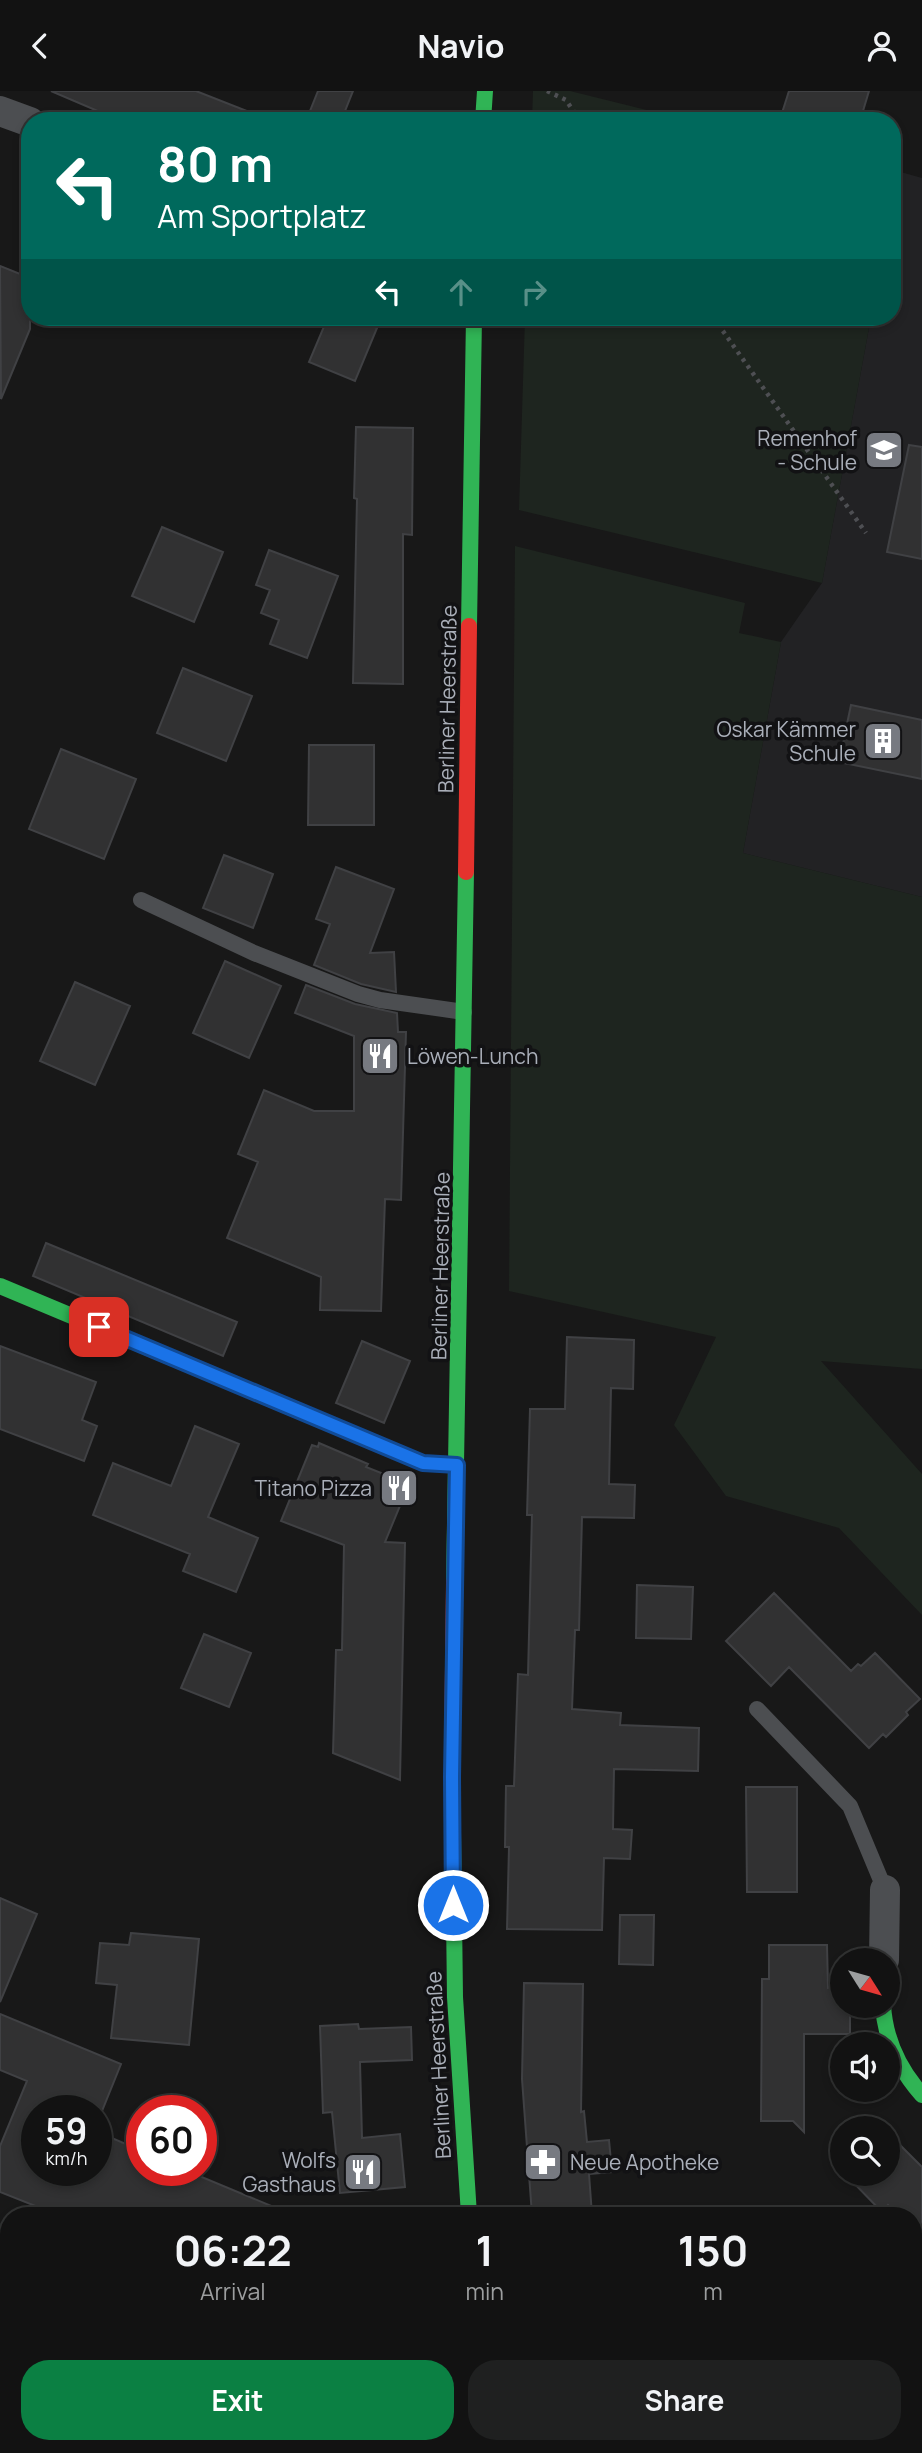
<!DOCTYPE html>
<meta charset="utf-8">
<style>
body{margin:0;font-family:Manrope,sans-serif;background:#1f2020;color:#f1f3f6;height:100vh;display:flex;flex-direction:column;font-size:26px;white-space:nowrap}
*{box-sizing:border-box;margin:0}
p{font-size:23px;color:#9c9e9f}
.icon{flex:none;width:38px;height:38px;fill:none;stroke:currentColor;stroke-width:2;stroke-linecap:round;stroke-linejoin:round}
.map{position:relative;flex:1;overflow:hidden}
.sheet{position:absolute;left:0px;top:2116px;width:922px;height:247px;display:flex;flex-direction:column;background:#121212;border-radius:28px 28px 0 0;box-shadow:0 4px 10px #0003,0 0 0 2px #313232}
.sheet>*{flex:none}
.hud{position:absolute;left:21px;top:21px;width:880px;height:214px;border-radius:28px;box-shadow:0 4px 10px #0003,0 0 0 2px #313232;background:#00695c;color:#fff;overflow:hidden}
.needle{width:46px;rotate:127deg}
.tools{position:absolute;left:830px;top:1857px;display:grid;gap:14px}
.tools a{display:grid;place-items:center;width:70px;height:70px;border-radius:50%;background:#121212;box-shadow:0 4px 10px #0003,0 0 0 2px #313232;font-size:35px}
.speed{position:absolute;left:21px;top:2004px;display:flex;gap:14px;font-size:35px;font-weight:700;text-align:center}
.speed>*{display:grid;place-content:center;width:91px;height:91px;border-radius:50%;background:#121212;box-shadow:0 4px 10px #0003,0 0 0 2px #313232;line-height:1}
.speed small{font-size:18px;font-weight:400}
.speed .limit{border:10px solid #d22;background:#fff;color:#111}
.pin{position:absolute;display:grid;place-items:center;width:60px;height:60px;color:#fff;margin:-30px;border-radius:14px;box-shadow:0 4px 10px #0006}
.me{position:absolute;width:77px;margin:-38px;rotate:0deg;stroke-linejoin:round;filter:drop-shadow(0 0 5px #0008)}
.turn{display:flex;align-items:center;gap:24px;height:147px;padding:0 21px;font-size:32px}
.turn .icon{width:91px;height:91px;stroke-width:2.5}
.turn b{display:block;font-size:49px;line-height:60px}
.lanes{display:flex;align-items:center;height:66px;padding:0 21px;background:#0003;justify-content:center;gap:35px;direction:ltr}
.lanes .off{opacity:.35}
.eta{display:flex;justify-content:space-evenly;align-items:center;height:119px;text-align:center}
.eta b{font-size:42px;font-weight:700;line-height:49px}
.primary-button{display:flex;gap:14px;margin-top:auto;padding:14px 21px}
.primary-button a{flex:1;height:80px;border-radius:28px;background:#0b8043;color:#fff;font-size:28px;font-weight:700;line-height:80px;text-align:center}
.primary-button a+a{background:#1f2020;color:#f1f3f6}
header{display:flex;justify-content:space-between;align-items:center;height:91px;padding:0 21px;background:#121212;font-size:32px;font-weight:700}
.map>svg:first-child{display:block}
.built{fill:#222224}
.green{fill:#1e251f}
.building{fill:#313132;stroke:#404144;stroke-width:2}
.lines{fill:none;stroke-linecap:round;stroke-linejoin:round}
.path{stroke:#4e4f53;stroke-width:4.5;stroke-dasharray:3.5 5;stroke-linecap:butt}
.lane{stroke:#4c4e51;stroke-width:16}
.street{stroke:#4c4e51;stroke-width:30}
.fast{stroke:#30b455;stroke-width:16}
.slow{stroke:#ff9f0a;stroke-width:16}
.jam{stroke:#e5322d;stroke-width:16}
.route-casing{stroke:#114b97;stroke-width:18}
.route{stroke:#1a73e8;stroke-width:12}
.labels{text-anchor:middle;dominant-baseline:central;stroke-width:7;stroke-linejoin:round;paint-order:stroke}
.poi-label{font-size:21px;fill:#aaafb9;stroke:#121214;text-anchor:end}
.street-label{font-size:21px;fill:#aaafb9;stroke:#121214}
</style>
<header><svg class="icon" aria-label="back" viewBox="0 0 24 24"><path d="M15 5l-7 7 7 7"/></svg>Navio<svg class="icon" aria-label="person" viewBox="0 0 24 24"><circle cx="12" cy="8" r="4"/><path d="M4 21q1-7 8-7t8 7"/></svg></header>
<div class="map">
<svg width="922" height="2362" viewBox="0 0 922 2362">
<rect width="100%" height="100%" fill="#181818"/>
<path class="built" d="M897,80L922,87V806L743,762L781,551L822,492L871,226H892V107Z"/>
<path class="green" d="M533,0H570L691,30H532Z
M525,226H871L822,492L519,419Z
M515,455L745,512L739,542L781,551L743,762L922,806V1278L821,1270L922,1383V1524L839,1437L726,1405L674,1334L716,1246L509,1200Z"/>
<path class="building" d="M51,0H196L267,28V30H121Z
M318,0H353L341,30H306Z
M789,0H869L860,30H796L781,25Z
M0,175L30,187V238L1,308Z
M328,226H349L377,237L355,290L309,271Z
M356,336L413,337L412,444L403,443V593L353,592L357,408L354,407Z
M909,354L922,356V468L887,461Z
M162,436L223,461L194,531L132,505Z
M269,459L338,485L307,567L270,553L279,529L261,522L270,499L256,494Z
M183,577L252,605L226,670L157,642Z
M851,614L922,629V688L839,671Z
M309,654H374V734H308Z
M61,658L136,688L104,768L29,738Z
M224,764L273,783L253,837L203,817Z
M336,776L394,798L370,862L394,861L396,901L361,893L314,874L330,833L316,828Z
M225,870L281,895L249,967L193,942Z
M75,891L130,915L95,994L40,970Z
M306,894L355,913L397,922L398,941H406L401,1109L385,1108L381,1220L320,1219L321,1186L227,1147L258,1071L238,1063L264,999L314,1020H354V945L295,922Z
M46,1152L237,1231L223,1265L33,1185Z
M567,1246L634,1249L633,1298L611,1297L609,1393L635,1394L634,1427L582,1426L579,1539H575L572,1618L621,1622L620,1634L699,1637L698,1680L614,1678L613,1738L632,1739L630,1768L604,1767L602,1839L507,1838L509,1756H505L506,1695H514L518,1583L528,1584L532,1424H527L530,1318H565Z
M362,1250L410,1270L384,1332L336,1312Z
M0,1255L96,1291L82,1329L97,1335L84,1370L0,1338Z
M195,1335L239,1353L208,1426L258,1447L236,1501L183,1480L190,1463L93,1424L113,1372L171,1395Z
M319,1352L368,1373L366,1376L409,1393L385,1451L405,1452L400,1689L333,1662L336,1559H342L344,1454L281,1430L312,1354L318,1356Z
M637,1494L693,1496L691,1548L636,1547Z
M774,1502L851,1580L858,1573L861,1575L875,1562L920,1608L906,1621L908,1624L886,1646L883,1643L869,1657L789,1576L771,1595L726,1550Z
M204,1543L251,1562L229,1616L181,1597Z
M746,1696H797V1801H747Z
M0,1807L37,1823L0,1911Z
M620,1824H654L653,1874L619,1873Z
M131,1842L199,1848L189,1954L111,1947L117,1894L96,1892L100,1852L129,1854Z
M769,1854H827L828,1897L842,1896V1914H850V1943H804V2041L793,2030H761L762,1888H769Z
M524,1892L583,1893L581,2021L584,2020L587,2051L609,2049L612,2081L589,2083L592,2124H532L522,1988Z
M0,1923L121,1973L102,2020H37V2079H96V2065L105,2044L142,2060V2079H185L293,2124H58L0,2101V2055L27,1990L0,1979Z
M358,1933L359,1938L411,1936L412,1969L360,1971L362,2047L400,2043L405,2096L340,2102L332,2021L323,2022L320,1935Z
M887,2041L922,2076V2149L914,2140V2124H899L888,2114L882,2121L844,2082H887Z"/>
<g class="lines">
<path class="path" d="M547,0L566,9L580,30
M713,226L866,442"/>
<path class="lane" d="M141,809L254,862L358,903L380,909L464,921
M757,1618L850,1715L885,1799"/>
<path class="street" d="M0,20L30,31
M884,1869L885,1799"/>
<path class="fast" d="M483,30L485,0
M469,535L474,226
M0,1195L423,1372L457,1374
M454,1491L466,781
M452,1659L455,1906L469,2124
M883,1914C885,1949 899,1978 922,2004"/>
<path class="slow" d="M506,2354L507,2362"/>
<path class="jam" d="M466,781L469,535
M452,1659L454,1491"/>
</g>
<g class="lines">
<g class="route-casing">
<path id="route" d="M99,1236L423,1372L457,1374L452,1686L453,1814"/>
</g>
<use href="#route" class="route"/>
</g>
<defs>
<g id="school-square" transform="scale(2.0125)"><rect x="-9" y="-9" width="18" height="18" rx="4" fill="#777a81" stroke="#121214"/><path d="M0-5L7-2L0 1L-7-2ZM-4 1L0 2.5L4 1V4Q0 6-4 4Z" fill="#fff"/></g>
<g id="building-square" transform="scale(2.0125)"><rect x="-9" y="-9" width="18" height="18" rx="4" fill="#777a81" stroke="#121214"/><path d="M-4-6H4V6H1V3H-1V6H-4ZM-2.5-4.3h1.7v1.8h-1.7ZM.8-4.3h1.7v1.8H.8ZM-2.5-1h1.7V.8h-1.7ZM.8-1h1.7V.8H.8Z" fill="#fff"/></g>
<g id="restaurant-square" transform="scale(2.0125)"><rect x="-9" y="-9" width="18" height="18" rx="4" fill="#777a81" stroke="#121214"/><path d="M-5-6h1v4h1v-4h1v4h1v-4h1v5L-1.5 .5V6h-2V.5L-5-1ZM5-6V6H3V1.5H1.5Q1.5-4 5-6Z" fill="#fff"/></g>
<g id="pharmacy-square" transform="scale(2.0125)"><rect x="-9" y="-9" width="18" height="18" rx="4" fill="#777a81" stroke="#121214"/><path d="M-2-6h4v4h4v4h-4v4h-4v-4h-4v-4h4Z" fill="#fff"/></g>
</defs>
<g fill-rule="evenodd">
<use href="#school-square" x="884" y="359"/>
<use href="#building-square" x="883" y="650"/>
<use href="#restaurant-square" x="380" y="965"/>
<use href="#restaurant-square" x="399" y="1397"/>
<use href="#pharmacy-square" x="543" y="2071"/>
<use href="#restaurant-square" x="363" y="2081"/>
</g>
<g class="labels">
<g class="poi-label">
<text x="857" y="347">Remenhof<tspan x="857" dy="24">- Schule</tspan></text>
<text x="856" y="638">Oskar Kämmer<tspan x="856" dy="24">Schule</tspan></text>
<text x="407" y="965" text-anchor="start">Löwen-Lunch</text>
<text x="372" y="1397">Titano Pizza</text>
<text x="336" y="2069">Wolfs<tspan x="336" dy="24">Gasthaus</tspan></text>
<text x="570" y="2071" text-anchor="start">Neue Apotheke</text>
</g>
<g class="street-label">
<text transform="translate(447 608) rotate(-89)">Berliner Heerstraße</text>
<text transform="translate(440 1175) rotate(-89)">Berliner Heerstraße</text>
<text transform="translate(438 1974) rotate(-93)">Berliner Heerstraße</text>
</g>
</g>
</svg>
<div class="tools">
<a><svg class="needle" viewBox="-14 -14 28 28"><path d="M0-13l5 13h-10z" fill="#e53935"/><path d="M0 13l5-13h-10z" fill="#9c9e9f"/></svg></a>
<a><svg class="icon" aria-label="sound" viewBox="0 0 24 24"><path d="M4 9h4l5-4v14l-5-4H4zM17 9q2 3 0 6"/></svg></a>
<a><svg class="icon" aria-label="search" viewBox="0 0 24 24"><circle cx="10" cy="10" r="6"/><path d="M15 15l6 6"/></svg></a>
</div>
<div class="speed"><div>59<small>km/h</small></div><div class="limit">60</div></div>
<div class="pin" style="left:99px;top:1236px;background:#d93025"><svg class="icon" aria-label="arrive" viewBox="0 0 24 24"><path d="M6 21V4h12l-3 4 3 4H6"/></svg></div>
<svg class="me" style="left:453px;top:1814px" viewBox="-20 -20 40 40"><circle r="17" fill="#1a73e8" stroke="#fff" stroke-width="3"/><path d="M0-11L8 9 0 5-8 9z" fill="#fff"/></svg>
<div class="hud">
<div class="turn"><svg class="icon" aria-label="left" viewBox="0 0 24 24"><path d="M17 20v-9H6M10 6l-5 5 5 5"/></svg><div><b>80 m</b>Am Sportplatz</div></div>
<div class="lanes"><svg class="icon" aria-label="left" viewBox="0 0 24 24"><path d="M17 20v-9H6M10 6l-5 5 5 5"/></svg><svg class="icon off" aria-label="ahead" viewBox="0 0 24 24"><path d="M12 20V5M6 11l6-6 6 6"/></svg><svg class="icon off" aria-label="right" viewBox="0 0 24 24"><path d="M7 20v-9h11M14 6l5 5-5 5"/></svg></div>
</div>
<section class="sheet">
<div class="eta">
<div><b>06:22</b><p>Arrival</p></div>
<div><b>1</b><p>min</p></div>
<div><b>150</b><p>m</p></div>
</div>
<div class="primary-button"><a>Exit</a><a>Share</a></div>
</section>
</div>
